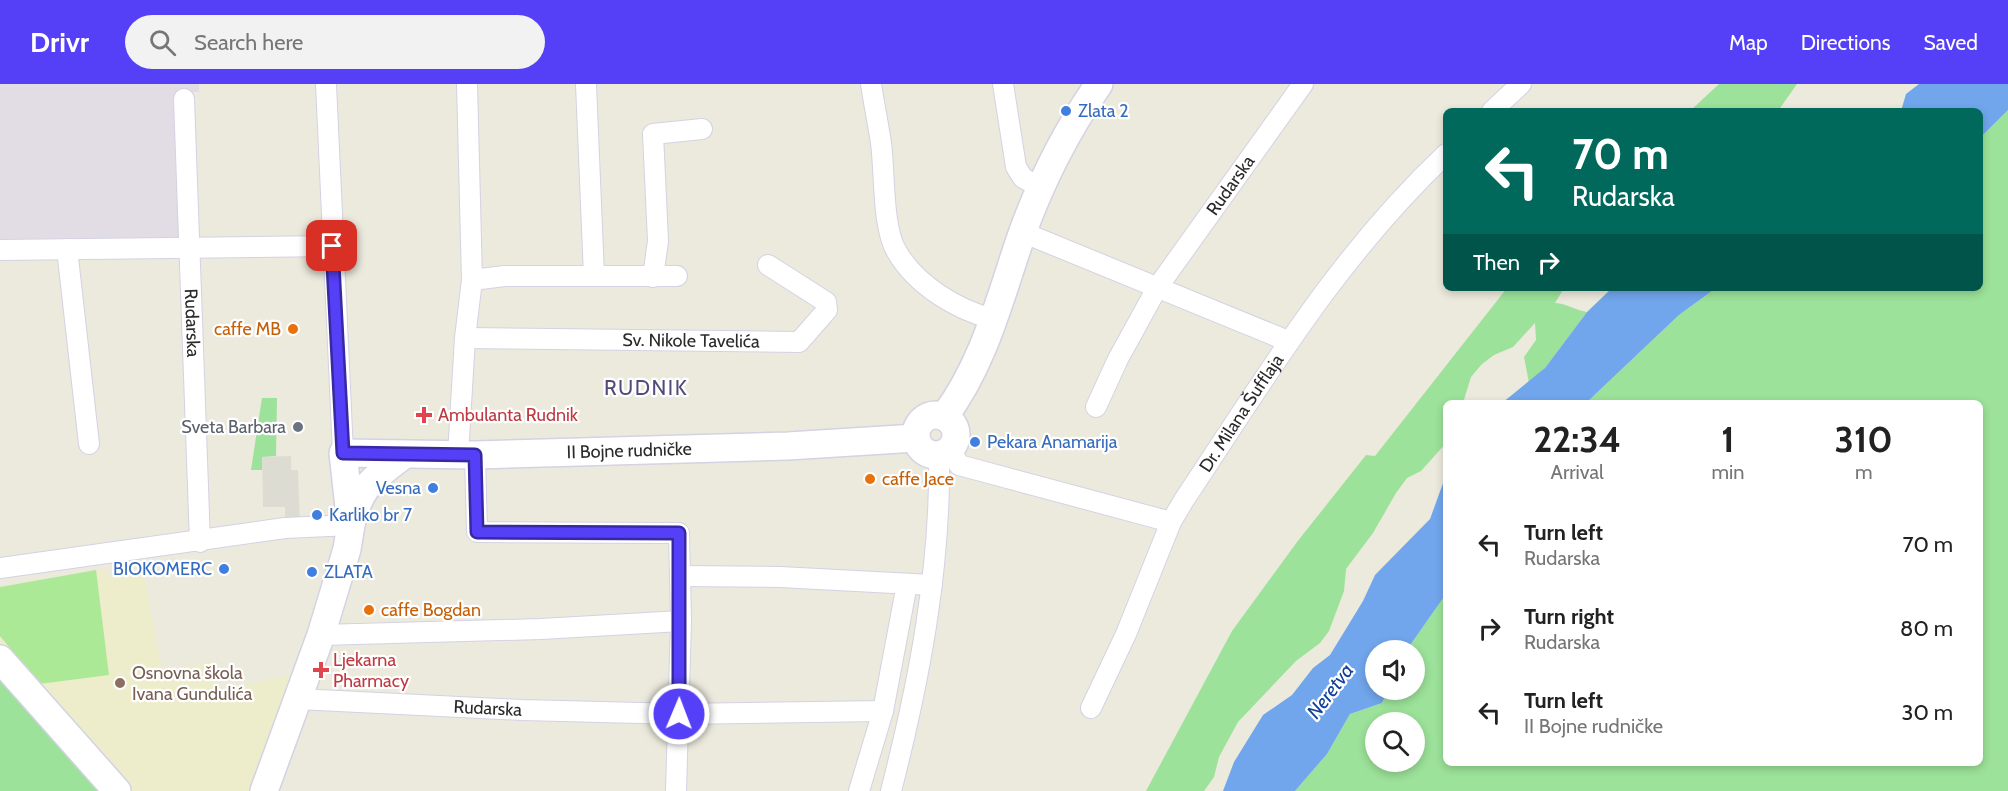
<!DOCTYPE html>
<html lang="en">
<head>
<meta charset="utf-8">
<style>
	body { margin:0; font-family:Cabin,sans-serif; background:#f2f2f2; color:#222; height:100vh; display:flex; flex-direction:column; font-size:22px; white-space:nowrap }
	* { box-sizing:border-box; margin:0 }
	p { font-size:20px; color:#767676 }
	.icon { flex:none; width:33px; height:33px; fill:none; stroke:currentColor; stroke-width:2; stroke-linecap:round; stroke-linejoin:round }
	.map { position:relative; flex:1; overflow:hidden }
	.side { position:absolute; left:1443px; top:316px; width:540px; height:366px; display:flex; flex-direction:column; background:#fff; border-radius:9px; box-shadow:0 3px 9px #0003 }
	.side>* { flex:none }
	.hud { position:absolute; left:1443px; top:24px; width:540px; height:183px; border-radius:9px; box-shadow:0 3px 9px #0003; background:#00695c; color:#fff; overflow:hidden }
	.fabs { position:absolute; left:1365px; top:556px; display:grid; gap:12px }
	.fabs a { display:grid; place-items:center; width:60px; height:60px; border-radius:50%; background:#fff; box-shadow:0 3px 9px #0003; font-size:30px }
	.pin { position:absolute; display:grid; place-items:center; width:51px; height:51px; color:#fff; margin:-26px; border-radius:12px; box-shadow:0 3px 9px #0006 }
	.me { position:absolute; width:66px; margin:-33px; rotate:1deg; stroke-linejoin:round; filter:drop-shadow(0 0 4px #0008) }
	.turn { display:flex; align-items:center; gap:21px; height:126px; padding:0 30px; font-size:27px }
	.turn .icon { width:78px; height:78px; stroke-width:2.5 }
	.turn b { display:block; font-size:42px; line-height:51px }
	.then { display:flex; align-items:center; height:57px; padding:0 30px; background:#0003; gap:12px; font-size:22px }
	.eta { display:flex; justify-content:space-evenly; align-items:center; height:102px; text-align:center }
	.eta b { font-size:36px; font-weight:800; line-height:42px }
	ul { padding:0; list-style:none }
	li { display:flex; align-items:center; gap:18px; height:84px; padding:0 30px }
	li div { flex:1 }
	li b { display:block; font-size:22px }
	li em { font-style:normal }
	header { display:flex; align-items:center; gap:36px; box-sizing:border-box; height:84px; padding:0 30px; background:#553ff7; color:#fff }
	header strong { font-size:28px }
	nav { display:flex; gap:33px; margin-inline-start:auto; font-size:21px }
	.search { width:420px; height:54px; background:#f2f2f2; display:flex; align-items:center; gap:15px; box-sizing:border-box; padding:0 21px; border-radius:33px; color:#767676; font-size:22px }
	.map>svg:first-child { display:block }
	.industrial { fill:#e2dde5 }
	.education { fill:#ededcc }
	.green { fill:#9ce29a; fill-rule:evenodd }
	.pitch { fill:#ace996 }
	.plaza { fill:#dcdcd3 }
	.water { fill:#71a6ec }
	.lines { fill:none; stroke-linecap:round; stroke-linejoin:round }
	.street-casing { stroke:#d4d2e3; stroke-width:22 }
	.secondary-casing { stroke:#d4d2e3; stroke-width:30 }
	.street { stroke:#fff; stroke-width:20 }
	.secondary { stroke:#fff; stroke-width:27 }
	.route-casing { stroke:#3729a1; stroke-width:15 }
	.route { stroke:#553ff7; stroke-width:10 }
	.shop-dot { fill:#3f7fe0; stroke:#fff; stroke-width:2 }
	.food-dot { fill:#e8710a; stroke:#fff; stroke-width:2 }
	.health-dot { fill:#e0444e; stroke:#fff; stroke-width:2 }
	.worship-dot { fill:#6b7280; stroke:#fff; stroke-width:2 }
	.education-dot { fill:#8d6e63; stroke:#fff; stroke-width:2 }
	.labels { text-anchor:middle; stroke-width:4.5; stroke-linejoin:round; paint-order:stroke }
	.shop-label { font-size:18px; fill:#366cbe; stroke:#fff; text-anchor:start }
	.street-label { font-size:18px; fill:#2a2a2a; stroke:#fff }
	.food-label { font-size:18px; fill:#c56008; stroke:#fff; text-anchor:start }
	.health-label { font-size:18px; fill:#be3a42; stroke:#fff; text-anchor:start }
	.worship-label { font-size:18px; fill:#5b616d; stroke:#fff; text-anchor:end }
	.education-label { font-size:18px; fill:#785e54; stroke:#fff; text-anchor:start }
	.water-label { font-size:20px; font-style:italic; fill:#104099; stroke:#fff }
	.quarter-label { font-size:21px; letter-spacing:1.5px; fill:#514b7a; stroke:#fff }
</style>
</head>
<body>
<header>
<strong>Drivr</strong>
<div class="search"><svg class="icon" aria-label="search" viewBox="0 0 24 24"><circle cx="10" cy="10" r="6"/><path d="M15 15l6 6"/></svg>Search here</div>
<nav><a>Map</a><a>Directions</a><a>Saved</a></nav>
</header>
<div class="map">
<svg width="2008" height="707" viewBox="0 0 2008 707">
	<rect width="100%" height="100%" fill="#eceadd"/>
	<!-- industrial -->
	<polygon class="industrial" points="0,0 199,0 199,8 177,8 184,164 0,166"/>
	<!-- education -->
	<polygon class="education" points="106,485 106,493 144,487 162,587 214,577 221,605 293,591 252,707 117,707 0,575 0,503"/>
	<!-- green -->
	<g class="green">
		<polygon points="1719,0 1797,0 1778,27 1690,27"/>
		<path d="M2008,26V707H1295L1327,670L1350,630L1382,619L1388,606H1414V567H1406L1446,510V680H1980V320L1586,319L1679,231L1716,204H1980V54ZM1376,639H1414V678H1376Z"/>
		<path d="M1507,204H1564L1555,219C1568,220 1575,226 1587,228L1545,284L1529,299L1524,273L1536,256L1535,239L1513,263L1494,271L1482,280L1471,293L1463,319L1446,320V359L1421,387L1407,394L1396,409L1373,449L1346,485L1344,507L1329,547L1320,559L1296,577L1238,638L1219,673L1214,693L1204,707H1146L1232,547L1297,458L1366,371L1375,372Z"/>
		<polygon points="262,314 277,314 276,372 262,373 262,386 251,386"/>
		<polygon points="0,575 116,707 0,707"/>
	</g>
	<!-- pitch -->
	<polygon class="pitch" points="96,486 109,591 39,600 0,552 0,503"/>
	<!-- plaza -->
	<polygon class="plaza" points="291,372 291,386 298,386 300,444 285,444 285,423 263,423 262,373"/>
	<!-- water -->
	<g class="water">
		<polygon points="1919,0 2008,0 2008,26 1980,54 1980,27 1901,27 1906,10"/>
		<polygon points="1612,204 1716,204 1679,231 1586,319 1502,319 1545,284 1587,228"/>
		<polygon points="1446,391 1446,510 1406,567 1376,567 1376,606 1388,606 1382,619 1350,630 1327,670 1295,707 1223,707 1234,678 1263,631 1292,611 1313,584 1330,571 1363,517 1375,491 1430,435"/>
	</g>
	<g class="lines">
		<defs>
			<g id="street">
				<polyline points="326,0 343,369"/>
				<polyline points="586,0 594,192"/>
				<path d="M871,0C874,20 878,39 881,59C885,88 882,144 897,168C916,201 957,226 993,235"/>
				<polyline points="1003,0 1016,83 1023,94 1040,103"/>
				<path id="s1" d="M184,15L200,458"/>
				<polyline points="1492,27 1521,0"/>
				<polyline points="1022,148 1288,257"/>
				<polyline points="67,165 89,360"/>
				<polyline points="0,166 332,162"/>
				<polyline points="653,193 658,157 653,50 702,45"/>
				<polyline points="472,196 505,192 677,192"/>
				<path id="s2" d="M465,254L799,258L827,226L826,218L768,181"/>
				<path id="s3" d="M1096,323L1118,275L1157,204L1303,0"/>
				<polyline points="950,365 959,381 1171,438"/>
				<polyline points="458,371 465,254 472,196 467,0"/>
				<polyline points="475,371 477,448 679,449 681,537 676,707"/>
				<polyline points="0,484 285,444 351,441"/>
				<polyline points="681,492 780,493 932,501"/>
				<polyline points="321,551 541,545 681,537"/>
				<path id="s4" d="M298,615L522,626L679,630L883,627"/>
				<path id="s5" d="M1091,624L1126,550L1171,438L1184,416C1266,293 1337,173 1446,70"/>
				<polyline points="859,707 883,627 907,500"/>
				<path d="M891,707C919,598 941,484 939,371"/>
			</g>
			<g id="secondary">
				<circle cx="936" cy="351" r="20"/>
				<path d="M944,333C985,278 1000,213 1022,150C1041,97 1067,46 1099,0"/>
				<path d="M352,437C360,402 376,392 404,371"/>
				<polyline points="0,575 117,707"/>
				<path id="s6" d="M264,707L321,551L347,465L351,441L343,369L475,371L788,362L916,354"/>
			</g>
		</defs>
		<!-- street casing -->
		<use href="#street" class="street-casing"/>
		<!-- secondary casing -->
		<use href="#secondary" class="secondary-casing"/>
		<!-- street -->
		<use href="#street" class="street"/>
		<!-- secondary -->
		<use href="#secondary" class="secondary"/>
	</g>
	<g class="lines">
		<defs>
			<polyline id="route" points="332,162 343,369 475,371 477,448 679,449 679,630"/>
		</defs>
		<!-- route casing -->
		<use href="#route" class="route-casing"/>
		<!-- route -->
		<use href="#route" class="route"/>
	</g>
	<!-- markers -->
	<g class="shop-dot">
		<circle cx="1066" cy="27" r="6"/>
		<circle cx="975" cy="358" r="6"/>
		<circle cx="433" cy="404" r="6"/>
		<circle cx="317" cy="431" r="6"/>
		<circle cx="224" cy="485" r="6"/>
		<circle cx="312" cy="488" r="6"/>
	</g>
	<g class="food-dot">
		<circle cx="293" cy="245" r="6"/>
		<circle cx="870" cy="395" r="6"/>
		<circle cx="369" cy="526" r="6"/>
	</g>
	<g class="health-dot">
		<path d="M421 322h6v6h6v6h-6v6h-6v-6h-6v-6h6z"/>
		<path d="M318 577h6v6h6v6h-6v6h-6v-6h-6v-6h6z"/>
	</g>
	<circle class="worship-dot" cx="298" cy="343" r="6"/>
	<circle class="education-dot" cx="120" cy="599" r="6"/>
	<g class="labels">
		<!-- shop labels -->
		<g class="shop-label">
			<text x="1078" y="33">Zlata 2</text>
			<text x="987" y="364">Pekara Anamarija</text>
			<text x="421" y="410" text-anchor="end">Vesna</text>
			<text x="329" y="437">Karliko br 7</text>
			<text x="212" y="491" text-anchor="end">BIOKOMERC</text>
			<text x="324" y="494">ZLATA</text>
		</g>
		<!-- street labels -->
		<g class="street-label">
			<text dy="6" stroke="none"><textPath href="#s3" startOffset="260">Rudarska</textPath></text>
			<text dy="6" stroke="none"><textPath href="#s1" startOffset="224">Rudarska</textPath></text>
			<text dy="6" stroke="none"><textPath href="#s2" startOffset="226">Sv. Nikole Tavelića</textPath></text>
			<text dy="6" stroke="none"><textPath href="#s5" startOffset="332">Dr. Milana Šufflaja</textPath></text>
			<text dy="6" stroke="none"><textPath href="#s6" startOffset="639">II Bojne rudničke</textPath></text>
			<text dy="6" stroke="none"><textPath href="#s4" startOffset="190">Rudarska</textPath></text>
		</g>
		<!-- food labels -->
		<g class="food-label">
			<text x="281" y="251" text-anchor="end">caffe MB</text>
			<text x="882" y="401">caffe Jace</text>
			<text x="381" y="532">caffe Bogdan</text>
		</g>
		<!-- health labels -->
		<g class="health-label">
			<text x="438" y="337">Ambulanta Rudnik</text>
			<text x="333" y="582">Ljekarna<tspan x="333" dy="21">Pharmacy</tspan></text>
		</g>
		<!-- worship labels -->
		<g class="worship-label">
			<text x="286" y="349">Sveta Barbara</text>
		</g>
		<!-- education labels -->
		<g class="education-label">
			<text x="132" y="595">Osnovna škola<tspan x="132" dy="21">Ivana Gundulića</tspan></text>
		</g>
		<!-- water labels -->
		<g class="water-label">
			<text transform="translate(1330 607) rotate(-53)" y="7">Neretva</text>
		</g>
		<!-- quarter labels -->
		<g class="quarter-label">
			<text x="646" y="311">RUDNIK</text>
		</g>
	</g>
</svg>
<div class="fabs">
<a><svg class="icon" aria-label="sound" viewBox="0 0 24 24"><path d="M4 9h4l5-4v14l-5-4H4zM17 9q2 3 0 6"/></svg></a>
<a><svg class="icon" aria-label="search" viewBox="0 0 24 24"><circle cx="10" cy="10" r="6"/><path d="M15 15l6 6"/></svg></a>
</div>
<div class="pin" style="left:332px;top:162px;background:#d93025"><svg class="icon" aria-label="arrive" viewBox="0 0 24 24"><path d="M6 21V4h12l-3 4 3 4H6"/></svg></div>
<svg class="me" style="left:679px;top:630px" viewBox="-20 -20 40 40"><circle r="17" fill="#553ff7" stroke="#fff" stroke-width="3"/><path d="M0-11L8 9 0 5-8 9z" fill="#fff"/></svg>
<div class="hud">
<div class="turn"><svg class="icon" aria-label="left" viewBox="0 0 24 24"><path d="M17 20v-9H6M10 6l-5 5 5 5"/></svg><div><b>70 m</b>Rudarska</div></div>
<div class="then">Then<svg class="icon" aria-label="right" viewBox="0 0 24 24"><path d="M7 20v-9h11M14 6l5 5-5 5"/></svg></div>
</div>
<section class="side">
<div class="eta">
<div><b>22:34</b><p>Arrival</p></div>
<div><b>1</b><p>min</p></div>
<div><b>310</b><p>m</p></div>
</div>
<ul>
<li><svg class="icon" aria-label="left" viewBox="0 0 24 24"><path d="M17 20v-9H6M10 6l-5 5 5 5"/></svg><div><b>Turn left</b><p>Rudarska</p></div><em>70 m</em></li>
<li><svg class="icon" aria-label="right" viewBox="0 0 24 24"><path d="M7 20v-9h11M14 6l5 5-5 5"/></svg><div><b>Turn right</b><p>Rudarska</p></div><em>80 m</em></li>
<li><svg class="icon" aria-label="left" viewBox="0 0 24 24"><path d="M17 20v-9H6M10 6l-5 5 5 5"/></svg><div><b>Turn left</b><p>II Bojne rudničke</p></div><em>30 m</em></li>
</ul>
</section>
</div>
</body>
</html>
